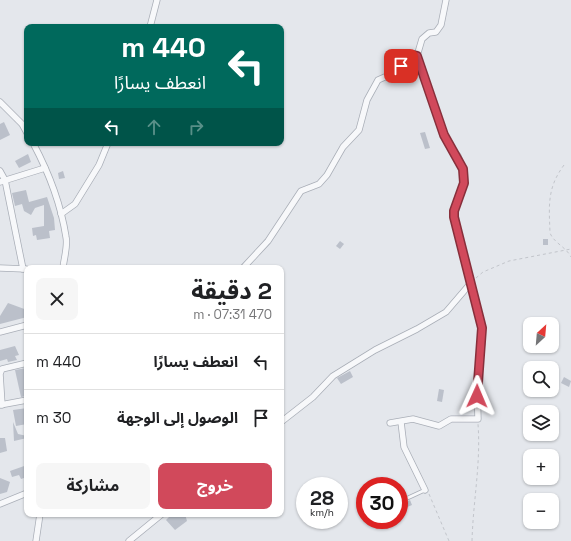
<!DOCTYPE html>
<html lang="ar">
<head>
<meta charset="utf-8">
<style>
	body { margin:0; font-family:"Space Grotesk","Noto Sans Arabic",sans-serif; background:#f6f6f6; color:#202124; direction:rtl; height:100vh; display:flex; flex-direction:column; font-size:15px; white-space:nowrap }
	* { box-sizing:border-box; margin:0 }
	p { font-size:13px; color:#757577 }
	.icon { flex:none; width:22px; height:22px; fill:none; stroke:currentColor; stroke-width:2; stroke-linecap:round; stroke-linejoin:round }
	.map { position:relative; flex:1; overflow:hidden; direction:ltr }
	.details { position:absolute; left:24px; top:265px; width:260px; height:252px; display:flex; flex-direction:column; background:#fff; border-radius:8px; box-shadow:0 1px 3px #0004; direction:rtl }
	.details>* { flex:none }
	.hud { position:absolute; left:24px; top:24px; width:260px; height:122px; border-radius:8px; box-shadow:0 1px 3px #0004; direction:rtl; background:#00695c; color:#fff; overflow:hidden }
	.needle { width:26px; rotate:26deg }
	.buttons { position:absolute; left:523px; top:317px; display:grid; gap:8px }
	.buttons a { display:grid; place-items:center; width:36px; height:36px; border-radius:8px; background:#fff; box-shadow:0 1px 3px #0004; font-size:20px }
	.speed { position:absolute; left:296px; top:477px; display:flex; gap:8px; font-size:20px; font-weight:700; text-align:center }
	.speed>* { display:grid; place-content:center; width:52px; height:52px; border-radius:50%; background:#fff; box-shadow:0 1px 3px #0004; line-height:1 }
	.speed small { font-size:10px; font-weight:400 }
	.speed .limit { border:6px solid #d22; background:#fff; color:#111 }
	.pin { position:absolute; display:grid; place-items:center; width:34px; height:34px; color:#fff; margin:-17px; border-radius:8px; box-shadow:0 2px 6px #0006 }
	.me { position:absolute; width:44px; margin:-22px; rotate:1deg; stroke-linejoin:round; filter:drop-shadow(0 0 3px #0008) }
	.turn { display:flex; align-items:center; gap:14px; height:84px; padding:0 12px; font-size:18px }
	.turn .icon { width:52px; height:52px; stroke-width:2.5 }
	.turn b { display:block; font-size:28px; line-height:34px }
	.lanes { display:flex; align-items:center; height:38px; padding:0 12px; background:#0003; justify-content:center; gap:20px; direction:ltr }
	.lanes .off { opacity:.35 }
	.round { display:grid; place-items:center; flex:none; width:42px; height:42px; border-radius:8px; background:#f6f6f6 }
	.headline { display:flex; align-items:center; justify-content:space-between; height:68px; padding:0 12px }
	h1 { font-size:24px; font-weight:700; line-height:30px }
	.action { display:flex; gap:8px; margin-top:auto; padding:8px 12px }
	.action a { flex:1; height:46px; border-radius:8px; background:#d1495b; color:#fff; font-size:16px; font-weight:700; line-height:46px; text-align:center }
	.action a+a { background:#f6f6f6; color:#202124 }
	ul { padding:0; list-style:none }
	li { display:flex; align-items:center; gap:12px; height:56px; padding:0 12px; border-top:1px solid #e0e0e0 }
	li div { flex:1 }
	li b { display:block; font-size:15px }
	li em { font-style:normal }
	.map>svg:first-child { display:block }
	.building { fill:#bbc0ca }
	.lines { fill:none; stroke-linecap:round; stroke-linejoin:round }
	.service-casing { stroke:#a9aeb7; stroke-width:4.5 }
	.minor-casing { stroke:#a9aeb7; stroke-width:7 }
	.path { stroke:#c2c5cb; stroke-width:1; stroke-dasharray:3 3; stroke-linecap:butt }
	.service { stroke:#f7f8fa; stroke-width:3 }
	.minor { stroke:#f7f8fa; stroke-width:5.5 }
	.route-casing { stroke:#882f3b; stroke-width:10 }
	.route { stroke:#d1495b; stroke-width:7 }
</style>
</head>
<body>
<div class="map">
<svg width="571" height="541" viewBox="0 0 571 541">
	<rect width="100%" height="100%" fill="#e4e7ec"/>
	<!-- building -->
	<g class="building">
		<polygon points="4,122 10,135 0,140 0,124"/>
		<polygon points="425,132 430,148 425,149 420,133"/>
		<polygon points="28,154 31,162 19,168 15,161"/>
		<polygon points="63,171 65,178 59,179 58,173"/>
		<polygon points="26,190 29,202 47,197 54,218 55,230 49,231 50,238 37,240 36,235 33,236 32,228 44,226 44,205 35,208 31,215 24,211 22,204 15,206 12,193"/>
		<rect x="543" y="239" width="5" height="6"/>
		<polygon points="340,241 344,244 340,249 336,246"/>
		<polygon points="8,303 27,310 27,317 0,324 0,316"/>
		<polygon points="15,346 19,355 15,356 17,360 8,362 7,359 0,361 0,350"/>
		<polygon points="26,368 27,396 21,397 15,370"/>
		<polygon points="350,371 353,377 341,384 337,378"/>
		<polygon points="564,377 571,381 569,387 561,383"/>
		<polygon points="439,389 444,390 442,402 437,401"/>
		<polygon points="27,408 27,424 16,426 13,410"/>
		<polygon points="13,422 18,434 27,436 27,438 14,441"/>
		<polygon points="0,438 5,438 7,451 0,453"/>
		<polygon points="27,465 27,477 21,479 19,475 12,477 10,471"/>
		<polygon points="0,478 10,482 7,492 0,494"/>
		<polygon points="410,500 412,505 405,508 403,504"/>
		<polygon points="172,514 185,514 187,521 175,530 166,520"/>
	</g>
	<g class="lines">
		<defs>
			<g id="service">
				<polyline points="399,502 425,490"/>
				<polyline points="363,509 365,509"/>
			</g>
			<g id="minor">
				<polyline points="150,27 157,0"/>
				<polyline points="417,56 422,39 429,33 436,32 441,25 446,0"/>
				<polyline points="0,102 22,124 27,133"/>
				<path d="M33,143C48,171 61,205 66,237C68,246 64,258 63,268"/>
				<polyline points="0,171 5,180 23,269"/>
				<polyline points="0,182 45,168"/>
				<polyline points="61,214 75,204 99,165 108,143"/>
				<polyline points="0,268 26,269"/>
				<polyline points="243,268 268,241 301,191 319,184 327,175 343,147 359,130 367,100 378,80 394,73 412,55 417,56 444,135 451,149 458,156 463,169 464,183 454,211 454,217 482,328 482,343 477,381 478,419 451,419 439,426 413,419 390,423"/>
				<polyline points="0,332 27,325"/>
				<polyline points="0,405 27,400"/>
				<polyline points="2,405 0,374 2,369 27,363"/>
				<polyline points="281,422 313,397 333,376 375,350 417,329 446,312 470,284"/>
				<polyline points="401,422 404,447 425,490"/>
				<polyline points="0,504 27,493"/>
				<polyline points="36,541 40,514"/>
				<polyline points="129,541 162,514"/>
			</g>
		</defs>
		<!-- service casing -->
		<use href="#service" class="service-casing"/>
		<!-- minor casing -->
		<use href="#minor" class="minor-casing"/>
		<!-- path -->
		<g class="path">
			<path d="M564,165C547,188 549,205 550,233C554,243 566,247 571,257"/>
			<polyline points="476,278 483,272 509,261 571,249"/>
			<polyline points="429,494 449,541"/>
			<path d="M472,541C473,502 481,463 478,424"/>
		</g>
		<!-- service -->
		<use href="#service" class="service"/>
		<!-- minor -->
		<use href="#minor" class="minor"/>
	</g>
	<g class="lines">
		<defs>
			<polyline id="route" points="401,66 412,55 417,56 444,135 463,169 464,183 454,211 454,217 482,328 477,396"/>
		</defs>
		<!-- route casing -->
		<use href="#route" class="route-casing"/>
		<!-- route -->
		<use href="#route" class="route"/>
	</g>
</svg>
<div class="buttons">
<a><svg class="needle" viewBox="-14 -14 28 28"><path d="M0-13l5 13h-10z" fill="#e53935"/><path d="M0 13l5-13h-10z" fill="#757577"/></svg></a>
<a><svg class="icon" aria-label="search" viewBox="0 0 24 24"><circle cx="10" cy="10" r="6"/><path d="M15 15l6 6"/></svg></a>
<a><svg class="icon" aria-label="layers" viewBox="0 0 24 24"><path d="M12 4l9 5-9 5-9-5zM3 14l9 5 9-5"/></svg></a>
<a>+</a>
<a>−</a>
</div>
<div class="speed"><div>28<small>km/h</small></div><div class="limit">30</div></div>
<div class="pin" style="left:401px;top:66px;background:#d93025"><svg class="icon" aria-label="arrive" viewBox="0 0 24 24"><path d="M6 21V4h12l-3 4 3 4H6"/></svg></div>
<svg class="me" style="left:477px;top:396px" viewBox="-20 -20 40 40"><path d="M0-17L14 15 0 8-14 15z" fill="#d1495b" stroke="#fff" stroke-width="4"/></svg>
<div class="hud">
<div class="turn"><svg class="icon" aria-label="left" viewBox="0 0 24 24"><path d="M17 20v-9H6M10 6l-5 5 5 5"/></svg><div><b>440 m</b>انعطف يسارًا</div></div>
<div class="lanes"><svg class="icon" aria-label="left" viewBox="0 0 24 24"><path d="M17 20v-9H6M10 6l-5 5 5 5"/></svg><svg class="icon off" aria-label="ahead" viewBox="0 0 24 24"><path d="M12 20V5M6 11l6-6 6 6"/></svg><svg class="icon off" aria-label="right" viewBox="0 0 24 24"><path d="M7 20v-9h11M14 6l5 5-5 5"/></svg></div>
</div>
<section class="details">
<div class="headline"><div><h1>2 دقيقة</h1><p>470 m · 07:31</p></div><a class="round"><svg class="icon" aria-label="close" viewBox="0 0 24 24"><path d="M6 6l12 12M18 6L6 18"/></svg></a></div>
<ul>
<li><svg class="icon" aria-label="left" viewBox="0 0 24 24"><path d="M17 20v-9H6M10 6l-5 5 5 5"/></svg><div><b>انعطف يسارًا</b></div><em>440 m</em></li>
<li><svg class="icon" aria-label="arrive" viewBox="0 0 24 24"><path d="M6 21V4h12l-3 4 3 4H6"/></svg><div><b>الوصول إلى الوجهة</b></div><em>30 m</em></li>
</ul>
<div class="action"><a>خروج</a><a>مشاركة</a></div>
</section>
</div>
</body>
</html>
